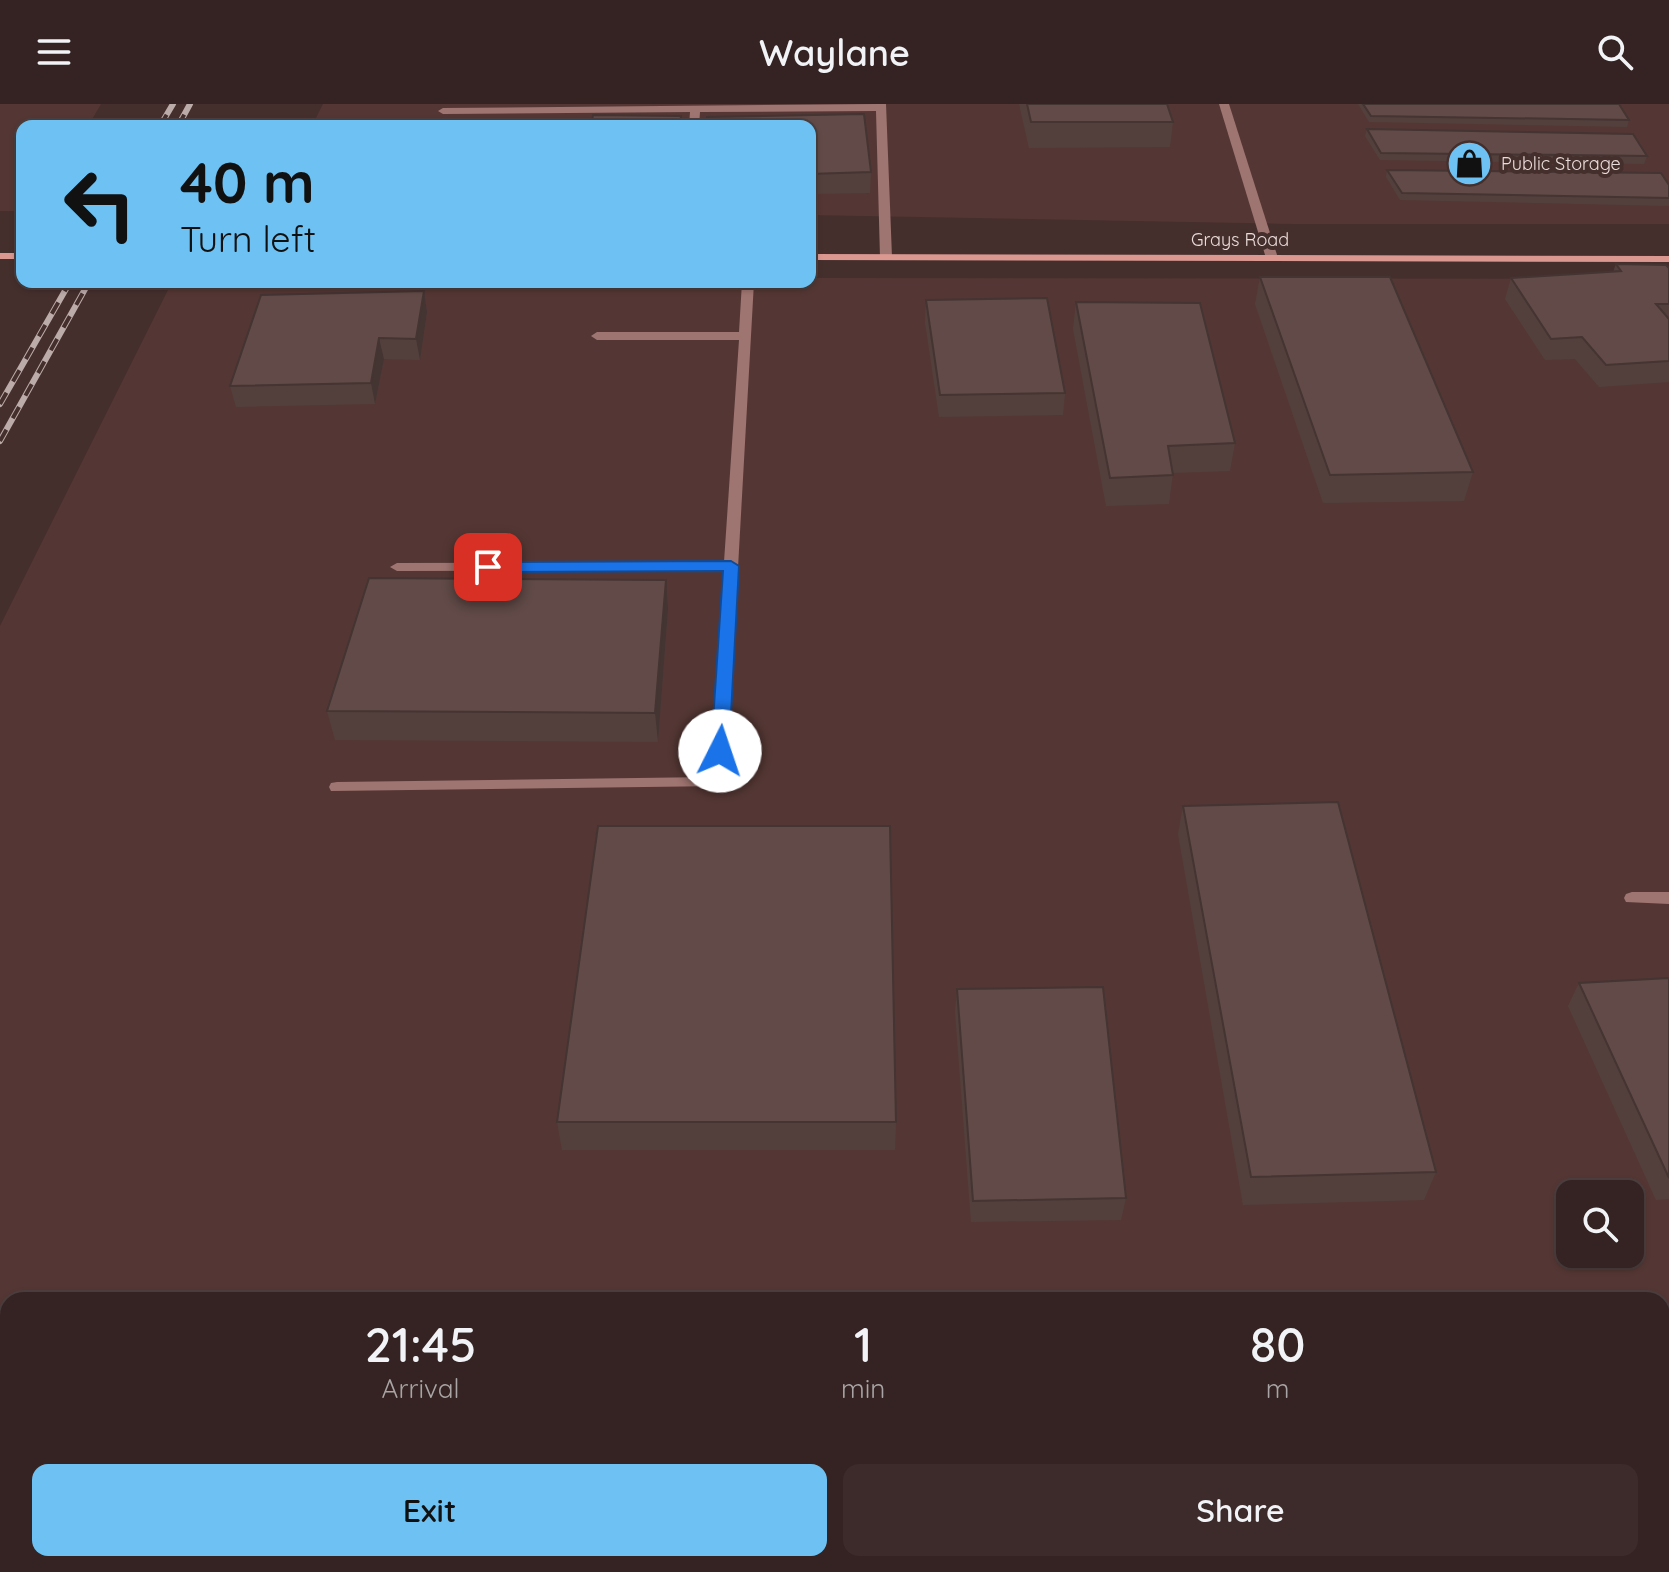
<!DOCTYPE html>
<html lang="en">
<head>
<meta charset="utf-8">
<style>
	body { margin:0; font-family:Quicksand,sans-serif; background:#3c2b2a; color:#f1f3f6; height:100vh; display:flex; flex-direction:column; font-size:30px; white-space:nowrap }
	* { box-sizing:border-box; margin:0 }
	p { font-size:26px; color:#a9a4a5 }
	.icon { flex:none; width:44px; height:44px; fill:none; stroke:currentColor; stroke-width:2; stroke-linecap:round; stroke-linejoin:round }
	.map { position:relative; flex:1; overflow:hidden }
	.sheet { position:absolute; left:0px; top:1188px; width:1670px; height:280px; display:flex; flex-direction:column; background:#342322; border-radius:24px 24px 0 0; box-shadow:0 2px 6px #0004,0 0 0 2px #4e4040 }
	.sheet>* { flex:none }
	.top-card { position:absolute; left:16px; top:16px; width:800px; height:168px; border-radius:16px; box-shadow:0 2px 6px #0004,0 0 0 2px #4e4040; background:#6dc2f3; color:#111; overflow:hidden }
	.buttons { position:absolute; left:1556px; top:1076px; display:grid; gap:16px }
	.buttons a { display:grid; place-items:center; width:88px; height:88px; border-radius:16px; background:#342322; box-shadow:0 2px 6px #0004,0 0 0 2px #4e4040; font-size:40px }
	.pin { position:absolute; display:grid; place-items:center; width:68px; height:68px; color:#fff; margin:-34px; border-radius:16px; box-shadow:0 4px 12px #0006 }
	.me { position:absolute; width:88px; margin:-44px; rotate:4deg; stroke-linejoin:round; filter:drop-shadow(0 0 6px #0008) }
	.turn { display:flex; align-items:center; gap:28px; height:168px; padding:0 32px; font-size:36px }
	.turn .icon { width:104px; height:104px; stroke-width:2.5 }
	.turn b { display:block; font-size:56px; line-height:68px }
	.eta { display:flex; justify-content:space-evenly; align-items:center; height:136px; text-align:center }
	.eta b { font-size:48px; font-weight:600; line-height:56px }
	.action { display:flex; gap:16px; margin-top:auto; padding:16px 32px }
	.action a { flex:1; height:92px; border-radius:16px; background:#6dc2f3; color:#111; font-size:32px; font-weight:600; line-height:92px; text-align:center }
	.action a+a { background:#3c2b2a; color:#f1f3f6 }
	header { display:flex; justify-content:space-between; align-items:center; height:104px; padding:0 32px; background:#342322; font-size:36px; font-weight:600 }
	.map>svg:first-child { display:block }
	.built { fill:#543734; fill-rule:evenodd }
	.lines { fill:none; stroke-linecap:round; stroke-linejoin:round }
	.lane { fill:#9f7571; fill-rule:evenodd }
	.street { fill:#9f7571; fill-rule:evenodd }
	.secondary { fill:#db9891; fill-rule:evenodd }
	.rail-casing { stroke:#bbaba9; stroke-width:6 }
	.rail { stroke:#452f2d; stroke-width:4; stroke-dasharray:13; stroke-linecap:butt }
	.wall { fill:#53403d }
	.shaded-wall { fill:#443432 }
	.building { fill:#614a47; stroke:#443432; stroke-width:2 }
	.route { fill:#1a73e8; stroke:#114b97; stroke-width:2 }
	.labels { text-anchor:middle; stroke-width:8; stroke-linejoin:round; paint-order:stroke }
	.far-poi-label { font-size:18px; fill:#eadcda; stroke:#452f2d; text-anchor:start }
	.far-street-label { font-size:18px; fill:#eadcda; stroke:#452f2d }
</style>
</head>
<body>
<header><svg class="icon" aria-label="menu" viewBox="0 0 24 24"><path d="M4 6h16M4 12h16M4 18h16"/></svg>Waylane<svg class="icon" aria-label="search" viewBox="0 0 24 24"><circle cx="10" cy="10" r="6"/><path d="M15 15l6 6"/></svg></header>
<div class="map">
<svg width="1669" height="1468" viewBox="0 0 1669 1468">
	<rect width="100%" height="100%" fill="#452f2d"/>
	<!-- built -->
	<g class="built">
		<polygon points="0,0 101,0 88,22 22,22 22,107 0,107"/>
		<polygon points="323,0 1669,0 1669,120 1294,120 810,111 810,22 312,22"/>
		<path d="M810,174L1669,175V1468H0V522L172,178H810ZM1570,1090H1630V1150H1570ZM8,1196H1662V1460H8Z"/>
	</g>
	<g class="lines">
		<!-- lane -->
		<g class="lane">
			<polygon points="876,0 886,0 892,153 886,156 880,153 876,7 700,8 699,22 689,22 690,8 443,10 438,7 443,4"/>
			<polygon points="742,178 754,178 726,678 723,682 331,687 329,683 331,679 337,678 711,673 724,466 397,467 390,463 397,459 724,458 739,236 597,236 591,232 597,228 739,228"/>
			<polygon points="1662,1450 1669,1450 1669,1468 1403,1468 1400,1461 1662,1460"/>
			<rect x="812" y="1460" width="22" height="8"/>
			<rect x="959" y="1460" width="22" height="8"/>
		</g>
		<!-- street -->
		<g class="street">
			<polygon points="1219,0 1229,0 1278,154 1276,156 1266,154"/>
			<polygon points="1632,788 1669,788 1669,800 1626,798 1624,794 1626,790"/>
			<rect x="1662" y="1248" width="7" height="18"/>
			<polygon points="399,1460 421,1460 420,1468 398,1468"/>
		</g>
		<!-- secondary -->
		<g class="secondary">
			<rect x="0" y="149" width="22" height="6"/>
			<polygon points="810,150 1669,152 1669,158 810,156"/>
		</g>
		<defs>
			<g id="rail">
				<polyline points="160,22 173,0"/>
				<polyline points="178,22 190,0"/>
				<polyline points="0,300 70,178"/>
				<polyline points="0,337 89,178"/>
			</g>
		</defs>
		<!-- rail casing -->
		<use href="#rail" class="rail-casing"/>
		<!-- rail -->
		<use href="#rail" class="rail"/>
	</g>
	<!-- wall -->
	<g class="wall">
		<polygon points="1019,0 1167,0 1173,18 1170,43 1029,44"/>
		<polygon points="1358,0 1619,0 1629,16 1627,23 1369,18"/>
		<polygon points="810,22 871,68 870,89 810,90"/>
		<polygon points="1367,25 1647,52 1644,60 1380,56 1365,32"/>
		<polygon points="1387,66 1669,81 1669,102 1400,96 1386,73"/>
		<polygon points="1616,160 1669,164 1669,278 1599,283 1575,255 1545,256 1505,195 1511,174 1613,168"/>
		<polygon points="1260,173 1473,368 1464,397 1323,399 1255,200"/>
		<polygon points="424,187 427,208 420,256 384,255 375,300 236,303 230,282"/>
		<polygon points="926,196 1065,289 1063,311 939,313 925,218"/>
		<polygon points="1076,198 1235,339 1230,367 1173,369 1169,400 1106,402 1073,225"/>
		<polygon points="668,505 658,638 335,636 327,607"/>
		<polygon points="1183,702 1436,1068 1424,1096 1243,1101 1178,730"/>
		<polygon points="1669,874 1669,1095 1656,1096 1568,902 1579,879"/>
		<polygon points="957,885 1126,1094 1121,1116 971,1118 955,908"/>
		<polygon points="557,1018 896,1018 895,1046 562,1046"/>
		<polygon points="1006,1460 1254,1460 1256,1468 1006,1468"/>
	</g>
	<!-- shaded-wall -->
	<g class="shaded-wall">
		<polygon points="424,187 427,208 420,256 416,235"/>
		<polygon points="379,234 384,255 375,300 371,279"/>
		<polygon points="666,476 668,505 658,638 655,609"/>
		<polygon points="8,1277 8,1334 0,1356 0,1298"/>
	</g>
	<!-- building -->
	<g class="building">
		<polygon points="1027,0 1167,0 1173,18 1031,18"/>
		<polygon points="1363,0 1619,0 1629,16 1371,12"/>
		<polygon points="864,10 871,68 810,70 810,22 706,22 707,13"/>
		<polygon points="593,11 681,12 680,22 591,22"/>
		<polygon points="562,16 561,22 401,22 403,17"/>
		<polygon points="1367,25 1633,30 1647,52 1381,49"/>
		<polygon points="1387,66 1661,69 1669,81 1669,94 1402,89"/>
		<polygon points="1616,160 1666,161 1669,164 1669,200 1656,200 1669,215 1669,257 1606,261 1582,233 1551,235 1511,174 1621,167"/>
		<polygon points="1260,173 1390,173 1473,368 1330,371"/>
		<polygon points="424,187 416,235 379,234 371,279 230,282 261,191"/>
		<polygon points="1047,194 1065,289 940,291 926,196"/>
		<polygon points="1076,198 1200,199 1235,339 1168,342 1173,371 1110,374"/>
		<polygon points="369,474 666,476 655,609 327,607"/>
		<polygon points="1338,698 1436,1068 1251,1073 1183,702"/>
		<polygon points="598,722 890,722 896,1018 557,1018"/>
		<polygon points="1669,874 1669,1074 1579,879"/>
		<polygon points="1103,883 1126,1094 973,1097 957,885"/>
		<polygon points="0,1219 8,1219 8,1277 0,1298"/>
		<polygon points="597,1460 783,1460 783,1468 596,1468"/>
		<polygon points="1011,1460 1254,1460 1256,1468 1012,1468"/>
	</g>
	<!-- route -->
	<polygon class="route" points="731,457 739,462 729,647 720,653 711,647 723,467 488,468 481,463 488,458"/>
	<!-- icons -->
	<defs>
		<symbol id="shop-disc" viewBox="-11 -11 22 22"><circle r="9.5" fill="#6dc2f3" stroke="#452f2d"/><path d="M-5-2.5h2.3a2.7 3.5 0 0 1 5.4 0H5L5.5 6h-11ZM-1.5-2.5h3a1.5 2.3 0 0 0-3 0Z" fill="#111"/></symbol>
	</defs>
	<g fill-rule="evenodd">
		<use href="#shop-disc" x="1444" y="34" width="51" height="51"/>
	</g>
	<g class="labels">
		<!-- far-poi labels -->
		<g class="far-poi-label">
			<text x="1501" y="66">Public Storage</text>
		</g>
		<!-- far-street labels -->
		<g class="far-street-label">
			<text x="1240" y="142">Grays Road</text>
		</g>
	</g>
</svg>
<div class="buttons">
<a><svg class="icon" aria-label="search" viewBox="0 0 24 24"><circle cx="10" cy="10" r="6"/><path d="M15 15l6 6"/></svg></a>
</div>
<div class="pin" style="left:488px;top:463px;background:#d93025"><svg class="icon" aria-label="arrive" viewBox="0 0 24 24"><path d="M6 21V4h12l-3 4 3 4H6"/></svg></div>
<svg class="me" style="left:720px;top:647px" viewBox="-20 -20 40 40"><circle r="19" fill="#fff"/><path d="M0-13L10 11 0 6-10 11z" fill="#1a73e8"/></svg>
<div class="top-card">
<div class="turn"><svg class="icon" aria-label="left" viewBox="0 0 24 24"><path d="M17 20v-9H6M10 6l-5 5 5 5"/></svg><div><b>40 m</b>Turn left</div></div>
</div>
<section class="sheet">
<div class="eta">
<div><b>21:45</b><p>Arrival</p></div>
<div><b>1</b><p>min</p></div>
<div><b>80</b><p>m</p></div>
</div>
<div class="action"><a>Exit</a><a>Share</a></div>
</section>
</div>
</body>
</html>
